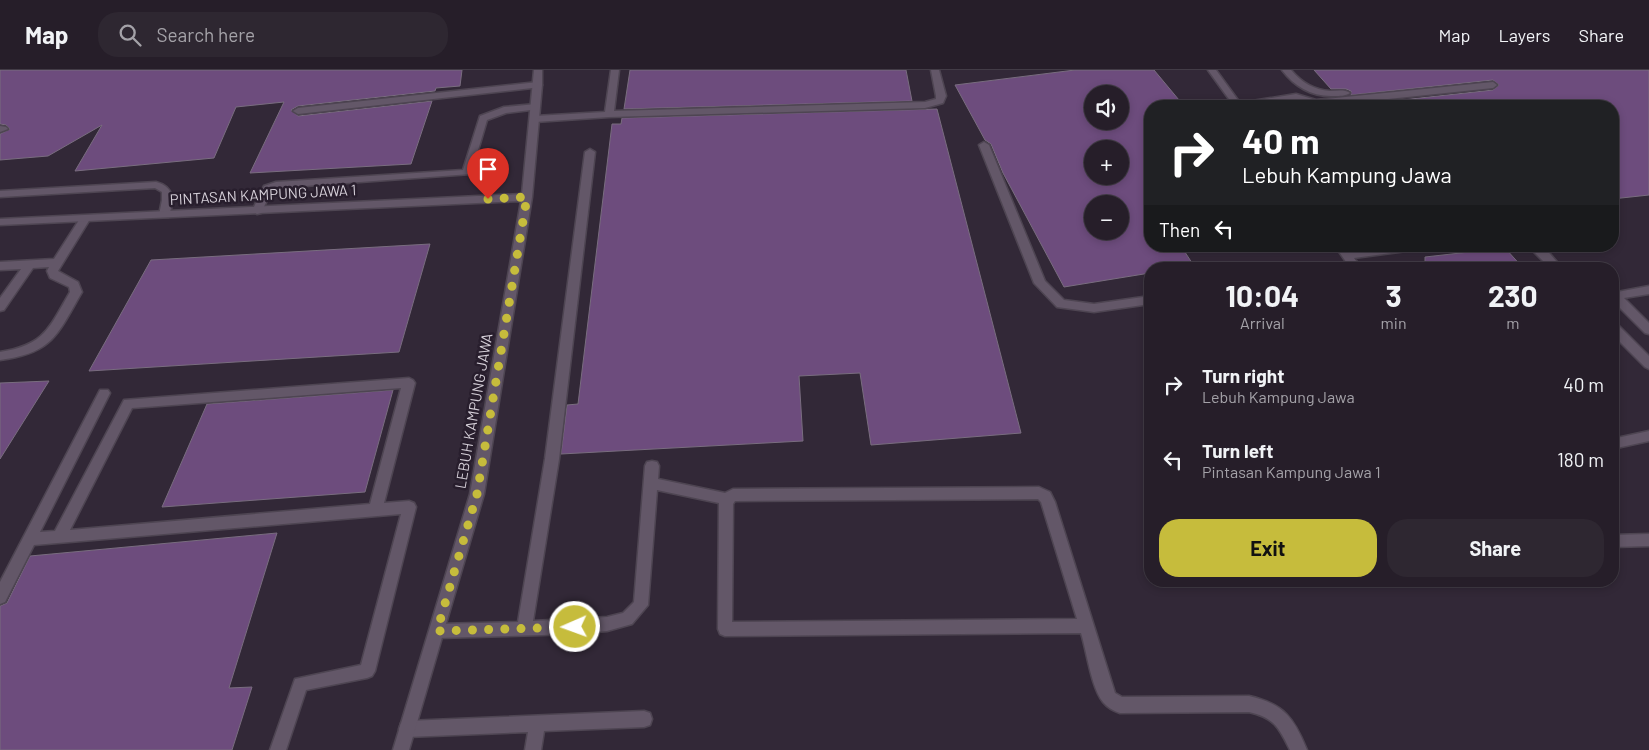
<!DOCTYPE html>
<html lang="en">
<head>
<meta charset="utf-8">
<style>
	body { margin:0; font-family:Barlow,sans-serif; background:#2e2731; color:#f1f3f6; height:100vh; display:flex; flex-direction:column; font-size:19px; white-space:nowrap }
	* { box-sizing:border-box; margin:0 }
	p { font-size:16px; color:#a4a2a8 }
	.icon { flex:none; width:28px; height:28px; fill:none; stroke:currentColor; stroke-width:2; stroke-linecap:round; stroke-linejoin:round }
	.map { position:relative; flex:1; overflow:hidden }
	.side { position:absolute; left:1144px; top:192px; width:475px; height:325px; display:flex; flex-direction:column; background:#261e29; border-radius:20px; box-shadow:0 2px 8px #0003,0 0 0 1px #423c46 }
	.side>* { flex:none }
	.guide { position:absolute; left:1144px; top:30px; width:475px; height:152px; border-radius:20px; box-shadow:0 2px 8px #0003,0 0 0 1px #423c46; background:#202124; color:#fff; overflow:hidden }
	.tools { position:absolute; left:1084px; top:15px; display:grid; gap:10px }
	.tools a { display:grid; place-items:center; width:45px; height:45px; border-radius:50%; background:#261e29; box-shadow:0 2px 8px #0003,0 0 0 1px #423c46; font-size:25px }
	.pin { position:absolute; display:grid; place-items:center; width:42px; height:42px; color:#fff; margin:-51px -21px; border-radius:50% 50% 50% 0; rotate:-45deg; box-shadow:0 0 5px #0007 }
	.pin .icon { rotate:45deg }
	.me { position:absolute; width:55px; margin:-28px; rotate:268deg; stroke-linejoin:round; filter:drop-shadow(0 0 4px #0008) }
	.turn { display:flex; align-items:center; gap:18px; height:105px; padding:0 15px; font-size:22px }
	.turn .icon { width:65px; height:65px; stroke-width:2.5 }
	.turn b { display:block; font-size:35px; line-height:42px }
	.then { display:flex; align-items:center; height:48px; padding:0 15px; background:#0003; gap:10px; font-size:19px }
	.eta { display:flex; justify-content:space-evenly; align-items:center; height:85px; text-align:center }
	.eta b { font-size:30px; font-weight:700; line-height:35px }
	.primary-button { display:flex; gap:10px; margin-top:auto; padding:10px 15px }
	.primary-button a { flex:1; height:58px; border-radius:20px; background:#c6bc3c; color:#111; font-size:20px; font-weight:700; line-height:58px; text-align:center }
	.primary-button a+a { background:#2e2731; color:#f1f3f6 }
	ul { padding:0; list-style:none }
	li { display:flex; align-items:center; gap:15px; height:75px; padding:0 15px }
	li div { flex:1 }
	li b { display:block; font-size:19px }
	li em { font-style:normal }
	header { display:flex; align-items:center; gap:30px; box-sizing:border-box; height:70px; padding:0 25px; background:#261e29; border-bottom:1px solid #423c46 }
	header strong { font-size:24px }
	nav { display:flex; gap:28px; margin-inline-start:auto; font-size:18px }
	.search { width:350px; height:45px; background:#2e2731; display:flex; align-items:center; gap:12px; box-sizing:border-box; padding:0 18px; border-radius:20px; color:#a4a2a8; font-size:19px }
	.map>svg:first-child { display:block }
	.building { fill:#6d4c7d; stroke:#796d7f; fill-rule:evenodd }
	.lines { fill:none; stroke-linecap:round; stroke-linejoin:round }
	.service-casing { stroke:#4e4552; stroke-width:3 }
	.minor-casing { stroke:#4e4552; stroke-width:3 }
	.service { fill:#635768; fill-rule:evenodd }
	.minor { fill:#635768; fill-rule:evenodd }
	.route { stroke:#c6bc3c; stroke-width:9; stroke-dasharray:0 16.2 }
	.labels { text-anchor:middle; stroke-width:5; stroke-linejoin:round; paint-order:stroke }
	.street-label { font-size:15px; fill:#d5cfd8; stroke:#281e2d }
</style>
</head>
<body>
<header>
<strong>Map</strong>
<div class="search"><svg class="icon" aria-label="search" viewBox="0 0 24 24"><circle cx="10" cy="10" r="6"/><path d="M15 15l6 6"/></svg>Search here</div>
<nav><a>Map</a><a>Layers</a><a>Share</a></nav>
</header>
<div class="map">
<svg width="1649" height="680" viewBox="0 0 1649 680">
	<rect width="100%" height="100%" fill="#322837"/>
	<!-- building -->
	<g class="building">
		<polygon points="0,0 462,0 460,16 436,18 435,21 298,36 291,40 298,46 432,31 411,94 250,103 284,32 236,37 214,88 75,101 102,55 48,86 0,90 0,64 10,59 6,55 0,54"/>
		<polygon points="630,0 906,0 912,31 624,39"/>
		<path d="M1075,0H1154L1184,36H1150V176H1181L1194,196L1175,199H1150V203L1064,217L1003,103L991,74L985,70L955,15ZM1092,24H1120V51H1092ZM1092,79H1120V106H1092ZM1092,134H1120V161H1092Z"/>
		<polygon points="1314,0 1649,0 1649,125 1612,129 1612,36 1347,36 1493,20 1499,15 1493,10 1351,25 1351,21 1346,19 1331,19"/>
		<polygon points="937,39 1021,363 871,375 860,303 799,306 803,371 561,384 567,335 578,334 612,54 621,54 622,48"/>
		<polygon points="430,174 399,282 89,301 151,190"/>
		<polygon points="1505,178 1524,199 1425,199 1425,187"/>
		<polygon points="49,311 0,389 0,313"/>
		<polygon points="393,320 365,422 162,437 207,334"/>
		<polygon points="277,463 229,618 252,617 232,680 0,680 0,536 7,533 30,486"/>
	</g>
	<g class="lines">
		<defs>
			<g id="service">
				<polygon points="611,0 619,0 614,41 925,32 936,29 936,26 931,0 939,0 946,26 943,33 925,38 609,47 535,52 530,49 535,46 605,42"/>
				<polygon points="1208,0 1216,0 1240,33 1296,24 1316,30 1493,12 1497,15 1493,18 1331,35 1316,36 1296,30 1255,36 1234,36"/>
				<path d="M1282,0H1291C1301,12 1314,20 1330,21C1337,21 1344,19 1350,23C1345,26 1340,26 1334,26C1312,27 1295,17 1282,0Z"/>
				<polygon points="538,12 542,15 541,17 298,44 293,41 298,38"/>
				<polygon points="536,34 539,35 539,39 506,43 487,50 471,104 277,118 272,120 261,143 257,144 252,141 264,116 276,112 463,100 480,46 504,37"/>
				<polygon points="0,56 6,57 8,59 0,62"/>
				<polygon points="984,72 989,75 1045,211 1064,230 1094,234 1150,226 1150,234 1094,242 1057,237 1034,213 979,75"/>
				<path d="M590,79L595,82L559,389L533,551L607,547L623,543L634,532L645,396L647,392L652,391L657,392L659,396L658,409L725,423L733,419L1039,417L1050,422L1055,432L1115,623L1122,627L1249,626C1284,634 1294,648 1307,680H1290C1279,658 1275,648 1249,642L1120,643C1114,641 1107,637 1103,632C1091,617 1087,582 1081,563L725,566L720,564L718,559L719,433L657,420L648,535L632,554L607,561L575,564L437,568L432,566L430,561L432,556L437,554L518,552L545,389L585,82ZM1038,429L1041,432L1077,549L732,552L733,434L735,431Z"/>
				<path d="M156,112C175,117 175,132 168,147H160L159,145L162,130V122L155,118L0,127V121Z"/>
				<path d="M85,146L90,149L58,201L78,212L82,222C57,265 53,283 0,290V282C45,275 49,258 70,222L69,217L50,208L47,201L49,197L33,198L4,240L0,241V228L21,199L0,200V192L54,189L81,147Z"/>
				<polygon points="1335,176 1346,176 1349,181 1385,176 1419,176 1414,180 1354,188 1362,199 1351,199"/>
				<polygon points="1528,176 1544,177 1563,199 1551,199"/>
				<polygon points="1649,216 1649,224 1624,228 1649,253 1649,264 1645,263 1612,230 1612,223"/>
				<polygon points="1612,252 1616,253 1649,286 1649,299 1645,297 1612,264"/>
				<path d="M409,308L413,310L415,313L384,433L409,431L414,433L416,437L375,601L372,606L367,608L306,620L286,680H270L295,609L361,595L401,444L34,475L5,532L0,534V512L100,320H108L110,323L40,462L55,461L124,330ZM401,318L370,434L70,460L132,338Z"/>
				<polygon points="1649,361 1649,371 1612,379 1612,369"/>
				<polygon points="1649,464 1649,476 1612,477 1612,465"/>
				<polygon points="644,641 650,643 652,649 650,655 644,657 544,661 541,680 525,680 528,662 407,667 401,665 399,659 401,653 407,651"/>
			</g>
			<polygon id="minor" points="534,0 542,0 542,15 532,127 484,424 409,680 393,680 470,424 521,131 0,155 0,149 522,124"/>
		</defs>
		<!-- service casing -->
		<use href="#service" class="service-casing"/>
		<!-- minor casing -->
		<use href="#minor" class="minor-casing"/>
		<!-- service -->
		<use href="#service" class="service"/>
		<!-- minor -->
		<use href="#minor" class="minor"/>
	</g>
	<g class="lines">
		<!-- route -->
		<polyline class="route" points="488,129 527,127 477,424 437,561 575,557"/>
	</g>
	<g class="labels">
		<!-- street labels -->
		<g class="street-label">
			<text transform="translate(263 125) rotate(-3)" y="5">PINTASAN KAMPUNG JAWA 1</text>
			<text transform="translate(474 341) rotate(-80)" y="5">LEBUH KAMPUNG JAWA</text>
		</g>
	</g>
</svg>
<div class="tools">
<a><svg class="icon" aria-label="sound" viewBox="0 0 24 24"><path d="M4 9h4l5-4v14l-5-4H4zM17 9q2 3 0 6"/></svg></a>
<a>+</a>
<a>−</a>
</div>
<div class="pin" style="left:488px;top:129px;background:#d93025"><svg class="icon" aria-label="arrive" viewBox="0 0 24 24"><path d="M6 21V4h12l-3 4 3 4H6"/></svg></div>
<svg class="me" style="left:575px;top:557px" viewBox="-20 -20 40 40"><circle r="17" fill="#c6bc3c" stroke="#fff" stroke-width="3"/><path d="M0-11L8 9 0 5-8 9z" fill="#fff"/></svg>
<div class="guide">
<div class="turn"><svg class="icon" aria-label="right" viewBox="0 0 24 24"><path d="M7 20v-9h11M14 6l5 5-5 5"/></svg><div><b>40 m</b>Lebuh Kampung Jawa</div></div>
<div class="then">Then<svg class="icon" aria-label="left" viewBox="0 0 24 24"><path d="M17 20v-9H6M10 6l-5 5 5 5"/></svg></div>
</div>
<section class="side">
<div class="eta">
<div><b>10:04</b><p>Arrival</p></div>
<div><b>3</b><p>min</p></div>
<div><b>230</b><p>m</p></div>
</div>
<ul>
<li><svg class="icon" aria-label="right" viewBox="0 0 24 24"><path d="M7 20v-9h11M14 6l5 5-5 5"/></svg><div><b>Turn right</b><p>Lebuh Kampung Jawa</p></div><em>40 m</em></li>
<li><svg class="icon" aria-label="left" viewBox="0 0 24 24"><path d="M17 20v-9H6M10 6l-5 5 5 5"/></svg><div><b>Turn left</b><p>Pintasan Kampung Jawa 1</p></div><em>180 m</em></li>
</ul>
<div class="primary-button"><a>Exit</a><a>Share</a></div>
</section>
</div>
</body>
</html>
